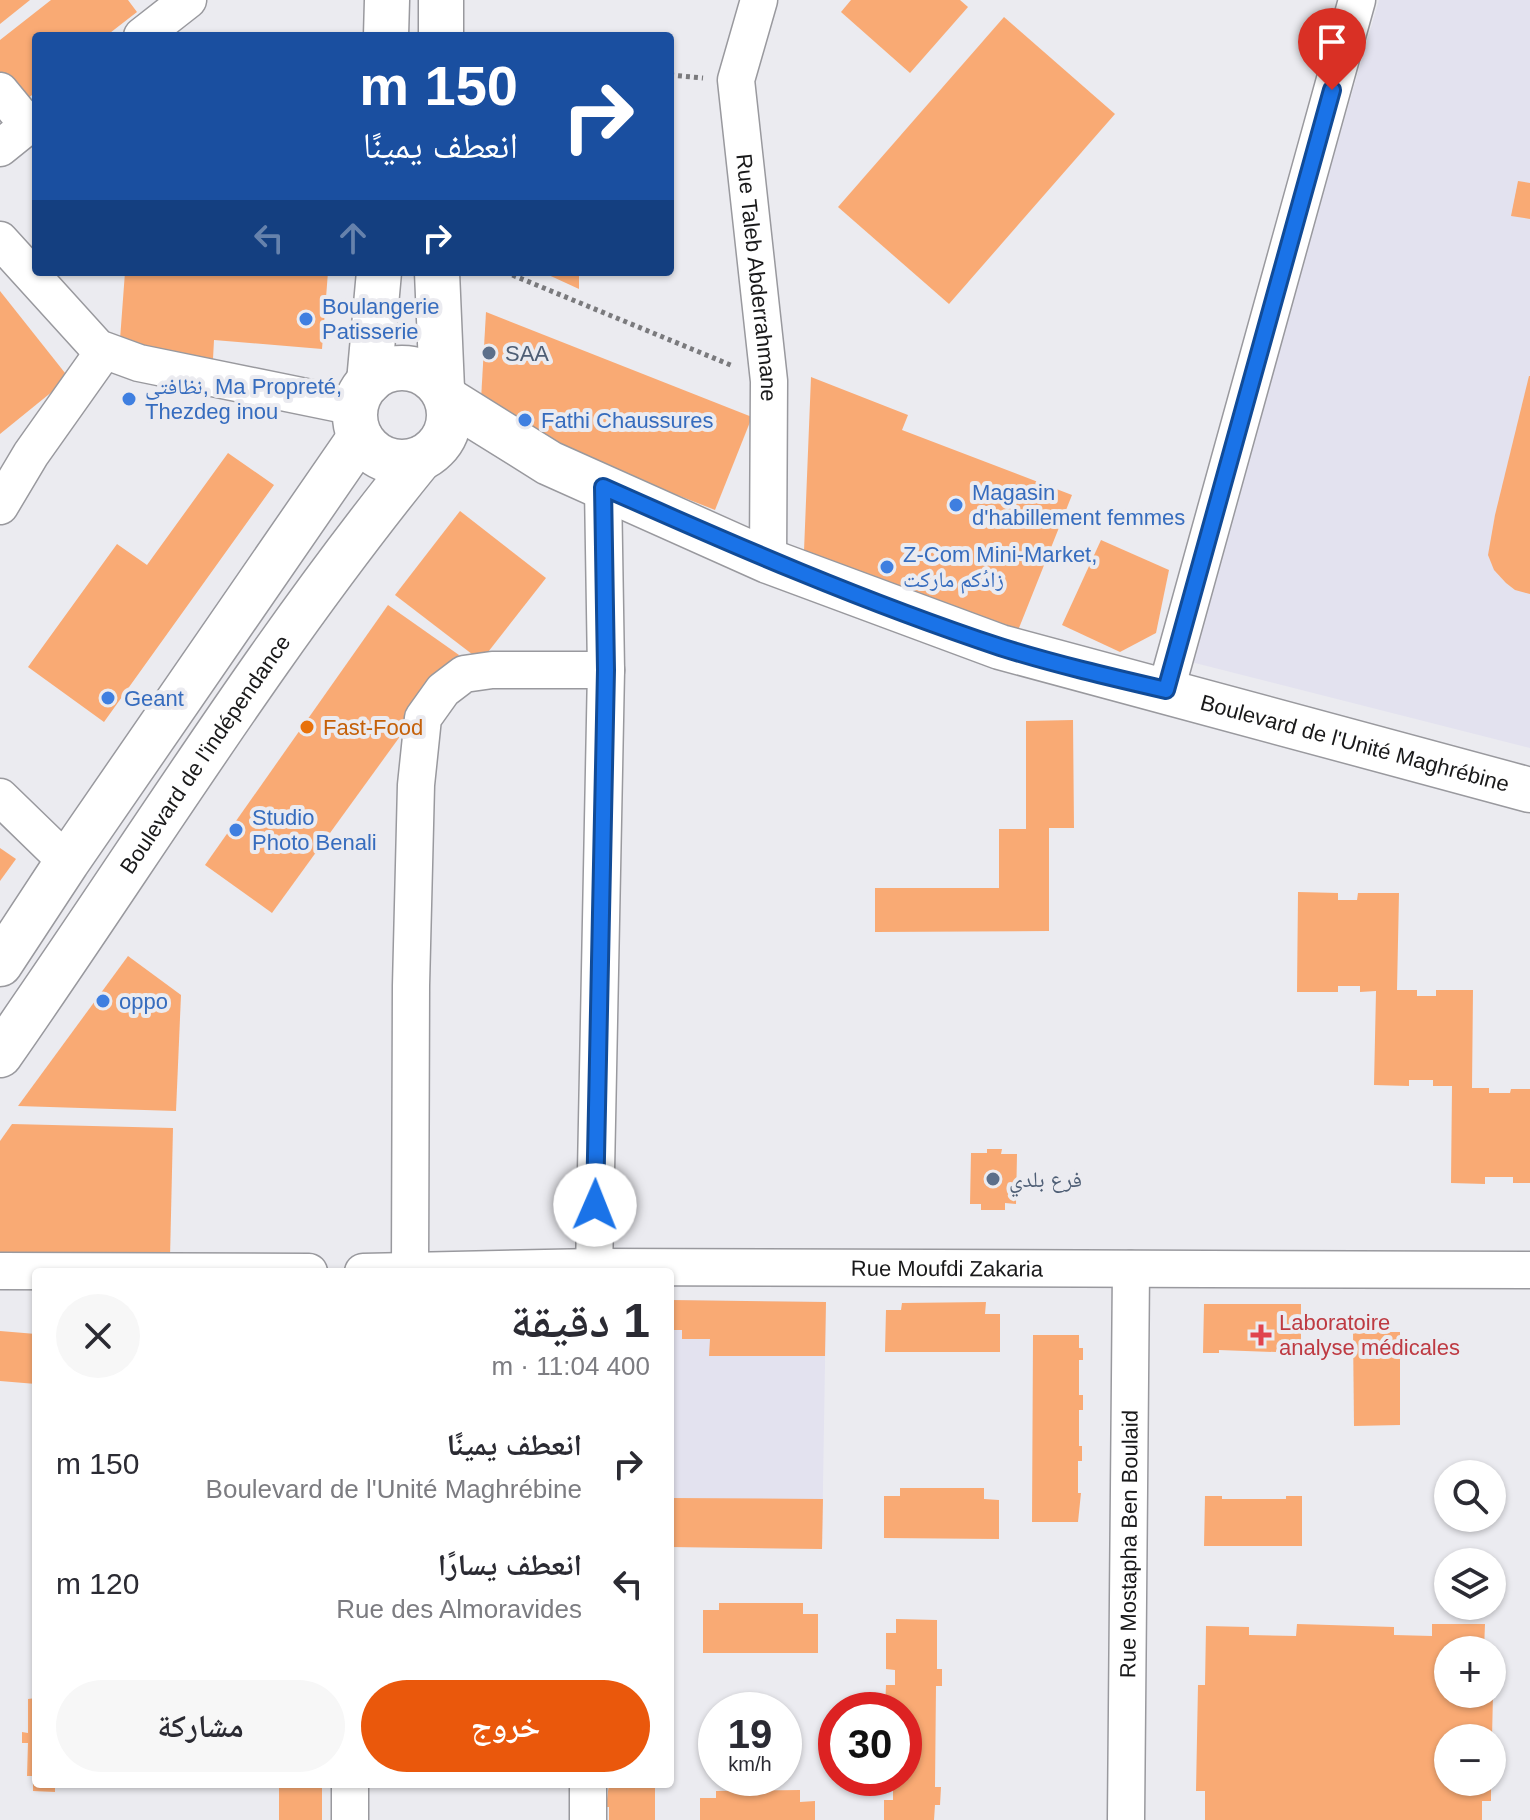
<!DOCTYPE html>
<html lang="ar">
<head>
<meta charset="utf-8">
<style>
	body { margin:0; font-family:Helvetica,"Noto Naskh Arabic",sans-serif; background:#f7f7f7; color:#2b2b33; direction:rtl; height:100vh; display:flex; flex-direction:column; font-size:30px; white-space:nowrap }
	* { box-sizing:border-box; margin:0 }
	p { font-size:26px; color:#7c7c81 }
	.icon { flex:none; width:44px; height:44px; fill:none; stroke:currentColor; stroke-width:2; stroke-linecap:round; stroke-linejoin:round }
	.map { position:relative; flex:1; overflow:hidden; direction:ltr }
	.panel { position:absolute; left:32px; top:1268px; width:642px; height:520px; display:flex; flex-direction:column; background:#fff; border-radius:8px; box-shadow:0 2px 6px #0004; direction:rtl }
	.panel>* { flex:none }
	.banner { position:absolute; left:32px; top:32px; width:642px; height:244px; border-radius:8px; box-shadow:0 2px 6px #0004; direction:rtl; background:#1a4fa0; color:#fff; overflow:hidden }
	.controls { position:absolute; left:1434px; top:1460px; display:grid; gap:16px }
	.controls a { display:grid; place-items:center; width:72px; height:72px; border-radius:50%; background:#fff; box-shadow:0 2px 6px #0004; font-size:40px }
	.speed { position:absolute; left:698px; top:1692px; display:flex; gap:16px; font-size:40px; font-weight:700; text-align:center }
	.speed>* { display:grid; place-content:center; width:104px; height:104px; border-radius:50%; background:#fff; box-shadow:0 2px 6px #0004; line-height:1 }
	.speed small { font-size:20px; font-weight:400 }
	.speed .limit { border:12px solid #d22; background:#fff; color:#111 }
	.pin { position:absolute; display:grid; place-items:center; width:68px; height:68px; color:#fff; margin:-82px -34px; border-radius:50% 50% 50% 0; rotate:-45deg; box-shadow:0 0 8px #0007 }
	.pin .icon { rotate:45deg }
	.me { position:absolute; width:88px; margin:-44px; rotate:1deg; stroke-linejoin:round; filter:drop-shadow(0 0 6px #0008) }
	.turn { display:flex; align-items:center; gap:28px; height:168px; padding:0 24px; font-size:36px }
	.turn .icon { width:104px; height:104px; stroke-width:2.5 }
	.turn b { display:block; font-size:56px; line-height:68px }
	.lanes { display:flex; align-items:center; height:76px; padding:0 24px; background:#0003; justify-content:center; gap:40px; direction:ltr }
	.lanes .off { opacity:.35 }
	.round { display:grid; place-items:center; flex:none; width:84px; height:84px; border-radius:42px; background:#f7f7f7 }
	.head { display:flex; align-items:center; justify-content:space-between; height:136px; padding:0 24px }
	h1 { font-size:48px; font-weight:600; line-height:60px }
	.primary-button { display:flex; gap:16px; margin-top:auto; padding:16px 24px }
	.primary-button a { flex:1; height:92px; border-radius:48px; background:#ea580c; color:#fff; font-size:32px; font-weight:600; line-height:92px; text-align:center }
	.primary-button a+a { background:#f7f7f7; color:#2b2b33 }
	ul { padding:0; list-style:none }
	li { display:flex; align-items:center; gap:24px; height:120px; padding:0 24px }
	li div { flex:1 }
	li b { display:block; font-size:30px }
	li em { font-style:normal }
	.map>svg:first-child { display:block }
	.built { fill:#e3e2ef }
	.building { fill:#f9aa74 }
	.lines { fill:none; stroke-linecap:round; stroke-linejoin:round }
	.street-casing { stroke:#99999e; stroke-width:39 }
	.secondary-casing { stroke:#99999e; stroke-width:47 }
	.path { stroke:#7a7a7d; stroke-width:5; stroke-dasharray:4 4; stroke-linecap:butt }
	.street { stroke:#fff; stroke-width:36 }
	.secondary { stroke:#fff; stroke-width:44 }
	.route-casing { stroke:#114b97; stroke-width:20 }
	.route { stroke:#1a73e8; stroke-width:14 }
	.shop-dot { fill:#3f7fe0; stroke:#ebebf0; stroke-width:3 }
	.service-dot { fill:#5c6f8a; stroke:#ebebf0; stroke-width:3 }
	.food-dot { fill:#e8710a; stroke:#ebebf0; stroke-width:3 }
	.health-dot { fill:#e0444e; stroke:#ebebf0; stroke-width:3 }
	.labels { text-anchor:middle; stroke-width:8; stroke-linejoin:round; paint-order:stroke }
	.street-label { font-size:22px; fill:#19191a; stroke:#ebebf0 }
	.shop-label { font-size:22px; fill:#366cbe; stroke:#ebebf0; text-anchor:start }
	.service-label { font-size:22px; fill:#4e5e75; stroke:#ebebf0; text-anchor:start }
	.food-label { font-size:22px; fill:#c56008; stroke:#ebebf0; text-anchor:start }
	.health-label { font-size:22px; fill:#be3a42; stroke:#ebebf0; text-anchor:start }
</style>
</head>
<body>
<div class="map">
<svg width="1530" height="1820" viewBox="0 0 1530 1820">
	<rect width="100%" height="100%" fill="#ebebf0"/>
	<!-- built -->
	<g class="built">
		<polygon points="1379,0 1530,0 1530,748 1187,661"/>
		<polygon points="670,1300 826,1302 822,1549 670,1547"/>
	</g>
	<!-- building -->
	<g class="building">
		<polygon points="0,0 30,0 0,24"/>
		<polygon points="51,0 128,0 137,12 106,36 36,36 36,92 19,105 0,80 0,40"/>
		<polygon points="851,0 960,0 968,7 910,73 841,12"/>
		<polygon points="1004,17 1115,114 949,304 838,207"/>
		<polygon points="1518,181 1530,183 1530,219 1511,216"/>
		<polygon points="125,272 328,272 322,349 214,340 213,359 119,353"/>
		<polygon points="542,272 579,272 579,289"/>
		<polygon points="0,291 69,378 0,434"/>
		<polygon points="486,312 752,417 715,510 480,417"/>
		<polygon points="1529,376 1530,376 1530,594 1515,590 1506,583 1494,570 1488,555 1495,515"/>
		<polygon points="811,377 908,415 902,430 1072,495 1017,633 804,551"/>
		<polygon points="228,453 274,485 104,722 28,667 117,544 147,565"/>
		<polygon points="460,511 546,578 481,661 395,595"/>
		<polygon points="1101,540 1169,570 1156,633 1120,652 1062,625"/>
		<polygon points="388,605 459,655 272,913 205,865"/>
		<polygon points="1073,720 1074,828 1049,828 1049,931 875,932 875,888 999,888 999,829 1026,829 1026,721"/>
		<polygon points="0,848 16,859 0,881"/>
		<polygon points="1298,892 1338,893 1338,900 1357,900 1358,893 1399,893 1397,990 1417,990 1417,996 1436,996 1436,990 1473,990 1472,1088 1489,1088 1489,1093 1510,1093 1511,1089 1530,1089 1530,1183 1513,1183 1513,1177 1485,1177 1485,1184 1451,1183 1452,1086 1433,1086 1433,1080 1409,1080 1409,1086 1374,1085 1376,991 1360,992 1360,986 1338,986 1338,992 1297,992"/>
		<polygon points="128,956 181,995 176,1111 18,1106"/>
		<polygon points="12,1124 173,1128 170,1258 0,1255 0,1141"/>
		<polygon points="987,1149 1002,1149 1001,1154 1017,1154 1016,1204 1005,1203 1005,1210 981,1210 981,1204 970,1204 971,1153 987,1153"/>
		<polygon points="670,1300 826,1302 825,1356 709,1356 710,1339 682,1339 682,1330 670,1330"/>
		<polygon points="986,1302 985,1314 1000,1314 1000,1352 885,1352 886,1310 901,1310 902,1303"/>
		<polygon points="1204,1304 1301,1304 1301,1353 1219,1350 1219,1353 1203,1353"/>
		<polygon points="0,1331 36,1334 36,1384 0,1381"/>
		<polygon points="1353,1332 1400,1332 1400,1425 1354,1426"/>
		<polygon points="1033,1335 1079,1335 1079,1348 1083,1348 1083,1360 1079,1360 1079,1395 1083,1395 1083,1410 1079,1410 1079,1446 1082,1446 1082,1461 1078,1461 1078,1493 1081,1493 1078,1522 1032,1522"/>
		<polygon points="900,1488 984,1488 984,1499 999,1500 999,1539 884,1538 884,1496 900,1496"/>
		<polygon points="1205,1496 1222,1496 1222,1499 1286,1499 1286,1496 1302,1496 1302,1546 1204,1546"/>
		<polygon points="670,1498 823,1499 822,1549 670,1547"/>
		<polygon points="719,1603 803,1603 803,1614 818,1614 818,1653 703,1653 703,1610 719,1610"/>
		<polygon points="896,1619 937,1620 937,1669 942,1669 942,1686 936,1686 935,1787 941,1787 940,1805 935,1805 934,1820 884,1820 884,1800 893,1800 893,1789 883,1789 883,1778 904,1778 904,1710 885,1710 886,1685 895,1685 895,1670 886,1669 886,1633 896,1633"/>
		<polygon points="1297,1624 1394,1627 1394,1635 1432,1636 1432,1624 1485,1624 1484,1650 1448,1650 1448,1694 1493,1694 1492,1738 1448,1738 1448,1782 1491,1782 1491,1801 1482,1801 1482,1820 1205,1820 1205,1791 1196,1791 1198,1685 1205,1685 1206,1626 1249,1627 1249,1635 1296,1636"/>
		<polygon points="36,1698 36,1784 55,1784 55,1792 33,1791 33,1776 27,1776 28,1743 22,1743 22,1732 28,1733 28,1699"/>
		<rect x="279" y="1784" width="43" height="36"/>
		<polygon points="609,1784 655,1784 655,1820 609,1820 609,1807 606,1807"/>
		<polygon points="800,1790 800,1802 815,1801 815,1820 700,1820 700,1798 716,1798 716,1791"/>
	</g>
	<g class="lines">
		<defs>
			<g id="street">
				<path id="s1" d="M759,0L736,80L769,381L768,561"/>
				<polyline points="142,36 188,0"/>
				<polyline points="0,91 28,125"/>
				<polyline points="0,148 36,119"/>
				<polyline points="0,240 98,348 139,363 355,407"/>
				<polyline points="0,506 31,454 104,351"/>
				<polyline points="1166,690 1357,0"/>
				<polyline points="0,797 67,862"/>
				<polyline points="0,1271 309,1272"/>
				<polyline points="410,1271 411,986 416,785 423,718 443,690 464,674 492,670 606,670"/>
				<path id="s2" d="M363,1272L594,1267L1530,1270"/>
				<polyline points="594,1272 606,670 603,487"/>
				<polyline points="350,1820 350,1784"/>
				<polyline points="588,1820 588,1784"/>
				<path id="s3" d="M1126,1820L1131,1269"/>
			</g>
			<g id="secondary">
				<polyline points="386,36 387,0"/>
				<polyline points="441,36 441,0"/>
				<polyline points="437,272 442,389"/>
				<circle cx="402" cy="415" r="47"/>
				<polyline points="369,382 379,272"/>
				<path id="s4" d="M448,400L549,463L768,561L1000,647L1530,790"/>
				<polyline points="0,964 67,862 360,437"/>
				<path id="s5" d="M0,1055C139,856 266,648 420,459"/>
			</g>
		</defs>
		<!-- street casing -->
		<use href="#street" class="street-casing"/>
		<!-- secondary casing -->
		<use href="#secondary" class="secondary-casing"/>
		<!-- path -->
		<g class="path">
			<polyline points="670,75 703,78"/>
			<polyline points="505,272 733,366"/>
		</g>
		<!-- street -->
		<use href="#street" class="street"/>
		<!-- secondary -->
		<use href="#secondary" class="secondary"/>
	</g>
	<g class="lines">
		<defs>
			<path id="route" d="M595,1205L606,670L603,487C733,545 864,602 1000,647C1054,664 1110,677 1166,690L1332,90"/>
		</defs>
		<!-- route casing -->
		<use href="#route" class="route-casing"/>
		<!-- route -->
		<use href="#route" class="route"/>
	</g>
	<!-- markers -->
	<g class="shop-dot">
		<circle cx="306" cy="319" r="8"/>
		<circle cx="129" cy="399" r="8"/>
		<circle cx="525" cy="420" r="8"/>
		<circle cx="956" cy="505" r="8"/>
		<circle cx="887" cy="567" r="8"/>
		<circle cx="108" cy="698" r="8"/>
		<circle cx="236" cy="830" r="8"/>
		<circle cx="103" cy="1001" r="8"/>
	</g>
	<g class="service-dot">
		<circle cx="489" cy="353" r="8"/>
		<circle cx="993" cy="1179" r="8"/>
	</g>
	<circle class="food-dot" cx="307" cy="727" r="8"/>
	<path class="health-dot" d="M1257 1323h8v8h8v8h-8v8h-8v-8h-8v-8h8z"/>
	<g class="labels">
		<!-- street labels -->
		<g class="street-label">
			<text dy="8" stroke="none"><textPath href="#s1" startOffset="282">Rue Taleb Abderrahmane</textPath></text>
			<text dy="8" stroke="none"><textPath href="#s4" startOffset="974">Boulevard de l'Unité Maghrébine</textPath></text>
			<text dy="8" stroke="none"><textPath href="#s5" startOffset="364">Boulevard de l'indépendance</textPath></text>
			<text dy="8" stroke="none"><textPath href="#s2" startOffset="584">Rue Moufdi Zakaria</textPath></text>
			<text dy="8" stroke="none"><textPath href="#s3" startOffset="276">Rue Mostapha Ben Boulaid</textPath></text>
		</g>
		<!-- shop labels -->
		<g class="shop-label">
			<text x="322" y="314">Boulangerie<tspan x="322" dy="25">Patisserie</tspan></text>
			<text x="145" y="394">نظافتي, Ma Propreté,<tspan x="145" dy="25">Thezdeg inou</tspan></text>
			<text x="541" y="428">Fathi Chaussures</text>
			<text x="972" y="500">Magasin<tspan x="972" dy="25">d'habillement femmes</tspan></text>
			<text x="903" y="562">Z-Com Mini-Market,<tspan x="903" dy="25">زادُكم ماركت</tspan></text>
			<text x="124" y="706">Geant</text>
			<text x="252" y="825">Studio<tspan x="252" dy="25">Photo Benali</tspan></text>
			<text x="119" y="1009">oppo</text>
		</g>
		<!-- service labels -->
		<g class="service-label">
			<text x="505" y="361">SAA</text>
			<text x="1009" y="1187">فرع بلدي</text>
		</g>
		<!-- food labels -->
		<g class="food-label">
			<text x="323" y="735">Fast-Food</text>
		</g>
		<!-- health labels -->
		<g class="health-label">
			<text x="1279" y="1330">Laboratoire<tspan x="1279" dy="25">analyse médicales</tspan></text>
		</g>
	</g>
</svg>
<div class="controls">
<a><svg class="icon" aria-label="search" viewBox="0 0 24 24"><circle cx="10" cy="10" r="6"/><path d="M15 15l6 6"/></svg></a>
<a><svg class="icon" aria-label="layers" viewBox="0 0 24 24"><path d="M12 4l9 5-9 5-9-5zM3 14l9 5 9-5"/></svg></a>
<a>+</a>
<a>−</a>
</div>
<div class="speed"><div>19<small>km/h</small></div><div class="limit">30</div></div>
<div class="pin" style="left:1332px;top:90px;background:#d93025"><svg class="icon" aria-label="arrive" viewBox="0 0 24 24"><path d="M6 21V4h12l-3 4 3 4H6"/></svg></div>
<svg class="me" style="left:595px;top:1205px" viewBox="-20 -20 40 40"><circle r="19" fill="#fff"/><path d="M0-13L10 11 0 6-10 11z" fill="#1a73e8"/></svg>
<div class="banner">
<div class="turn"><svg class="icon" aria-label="right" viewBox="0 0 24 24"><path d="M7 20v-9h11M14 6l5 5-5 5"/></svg><div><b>150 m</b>انعطف يمينًا</div></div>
<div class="lanes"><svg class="icon off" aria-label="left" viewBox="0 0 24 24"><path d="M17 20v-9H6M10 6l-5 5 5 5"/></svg><svg class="icon off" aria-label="ahead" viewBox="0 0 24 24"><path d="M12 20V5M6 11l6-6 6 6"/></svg><svg class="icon" aria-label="right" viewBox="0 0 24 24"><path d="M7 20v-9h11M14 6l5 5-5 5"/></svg></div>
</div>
<section class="panel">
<div class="head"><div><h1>1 دقيقة</h1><p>400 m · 11:04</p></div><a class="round"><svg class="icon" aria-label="close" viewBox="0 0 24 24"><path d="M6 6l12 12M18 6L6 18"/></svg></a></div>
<ul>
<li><svg class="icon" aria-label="right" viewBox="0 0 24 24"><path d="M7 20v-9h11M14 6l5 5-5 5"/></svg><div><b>انعطف يمينًا</b><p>Boulevard de l'Unité Maghrébine</p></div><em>150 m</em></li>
<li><svg class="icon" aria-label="left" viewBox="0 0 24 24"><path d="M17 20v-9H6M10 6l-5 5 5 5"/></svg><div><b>انعطف يسارًا</b><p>Rue des Almoravides</p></div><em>120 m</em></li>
</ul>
<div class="primary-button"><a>خروج</a><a>مشاركة</a></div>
</section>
</div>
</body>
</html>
